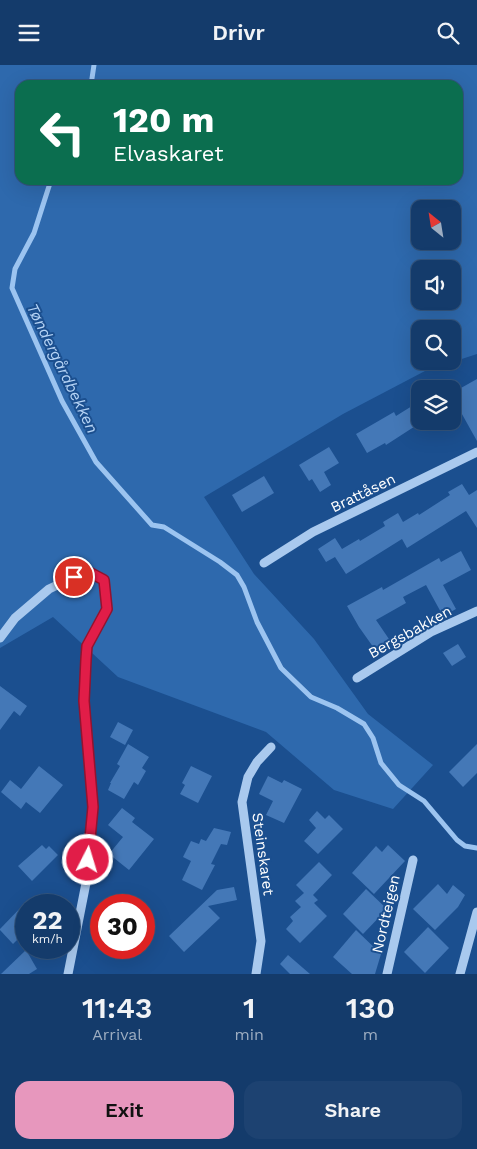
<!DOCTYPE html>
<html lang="en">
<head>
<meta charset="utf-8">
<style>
	body { margin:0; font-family:"Work Sans",sans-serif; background:#1d4271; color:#f1f3f6; height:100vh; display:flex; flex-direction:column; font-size:19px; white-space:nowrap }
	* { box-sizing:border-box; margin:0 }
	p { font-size:16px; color:#9dadc1 }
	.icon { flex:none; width:28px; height:28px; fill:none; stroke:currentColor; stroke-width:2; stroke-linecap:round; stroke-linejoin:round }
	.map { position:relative; height:909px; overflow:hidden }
	.panel { display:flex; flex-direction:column; background:#143b6b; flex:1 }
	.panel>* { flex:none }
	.guide { position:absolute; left:15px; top:15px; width:448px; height:105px; border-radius:15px; box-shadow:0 5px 20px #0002,0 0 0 1px #33557e; background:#0b6e4f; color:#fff; overflow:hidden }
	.needle { width:32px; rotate:330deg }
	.fabs { position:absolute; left:411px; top:135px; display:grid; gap:10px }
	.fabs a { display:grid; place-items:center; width:50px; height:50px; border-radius:10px; background:#143b6b; box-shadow:0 5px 20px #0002,0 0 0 1px #33557e; font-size:25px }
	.speed { position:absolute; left:15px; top:829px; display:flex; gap:10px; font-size:25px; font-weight:700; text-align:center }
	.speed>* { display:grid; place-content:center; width:65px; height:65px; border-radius:50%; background:#143b6b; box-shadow:0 5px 20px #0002,0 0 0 1px #33557e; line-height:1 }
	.speed small { font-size:12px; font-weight:400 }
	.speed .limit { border:8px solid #d22; background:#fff; color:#111 }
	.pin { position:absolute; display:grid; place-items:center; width:42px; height:42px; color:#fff; margin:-21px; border:2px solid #fff; border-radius:50%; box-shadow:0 1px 5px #0007 }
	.me { position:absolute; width:55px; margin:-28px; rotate:5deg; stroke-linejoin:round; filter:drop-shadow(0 0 4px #0008) }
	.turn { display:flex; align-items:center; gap:18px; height:105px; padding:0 15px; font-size:22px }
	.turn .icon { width:65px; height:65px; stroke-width:2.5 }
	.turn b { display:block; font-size:35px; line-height:42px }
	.eta { display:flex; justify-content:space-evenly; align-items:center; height:85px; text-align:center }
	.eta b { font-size:30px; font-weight:600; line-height:35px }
	.button { display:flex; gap:10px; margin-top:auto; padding:10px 15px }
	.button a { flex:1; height:58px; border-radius:15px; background:#e797bd; color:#111; font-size:20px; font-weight:600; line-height:58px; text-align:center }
	.button a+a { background:#1d4271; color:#f1f3f6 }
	header { display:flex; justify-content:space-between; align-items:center; height:65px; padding:0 15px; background:#143b6b; font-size:22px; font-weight:600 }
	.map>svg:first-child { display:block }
	.green { fill:#2e69ad; fill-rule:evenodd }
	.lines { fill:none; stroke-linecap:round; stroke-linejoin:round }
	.stream { stroke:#9cc4f0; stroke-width:5 }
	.building { fill:#4478b7 }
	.minor { stroke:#a9c9ee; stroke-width:9 }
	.route-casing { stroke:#92132f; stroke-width:12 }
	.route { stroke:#e11d48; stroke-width:9 }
	.labels { text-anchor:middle; stroke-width:4; stroke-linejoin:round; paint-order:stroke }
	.street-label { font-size:15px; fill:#fff; stroke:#1b4f8f }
	.water-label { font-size:16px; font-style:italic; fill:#b5d3f5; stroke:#1b4f8f }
</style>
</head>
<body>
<header><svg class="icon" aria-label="menu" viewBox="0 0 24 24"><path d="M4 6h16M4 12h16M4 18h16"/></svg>Drivr<svg class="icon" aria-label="search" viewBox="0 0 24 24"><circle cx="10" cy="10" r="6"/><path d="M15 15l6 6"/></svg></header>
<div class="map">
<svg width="477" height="909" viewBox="0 0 477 909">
	<rect width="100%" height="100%" fill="#1b4f8f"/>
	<!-- green -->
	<path class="green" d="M0,0H477V289L425,306L343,349L204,432L254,509L314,574L368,649L433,700L393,744L334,725L266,667L118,612L53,552L0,583ZM20,20H458V115H20ZM420,144H452V176H420ZM420,204H452V236H420ZM420,264H452V296H420Z"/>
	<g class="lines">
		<!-- stream -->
		<g class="stream">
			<polyline points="91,20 94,0"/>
			<polyline points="51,115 34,168 15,204 12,223 62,336 96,397 152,460 164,462 220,497 237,510 244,522 257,557 281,603 311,632 337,643 364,659 373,673 381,698 399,720 424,736 457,775 465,781 477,783"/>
		</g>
	</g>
	<!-- building -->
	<g class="building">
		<polygon points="477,314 477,376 458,342 452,345 452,328"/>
		<polygon points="420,336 420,358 386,380 385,378 367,388 356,369 394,347 396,351"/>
		<polygon points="329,382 339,398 324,407 331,420 320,427 312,414 309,416 299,400"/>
		<polygon points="264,411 274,428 242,447 232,430"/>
		<polygon points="462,419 469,430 477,425 477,463 466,446 407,483 402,474 346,509 335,492 326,497 318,484 335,473 342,484 359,474 360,476 385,461 383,457 398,448 403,457 418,448 419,450 450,430 448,427"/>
		<polygon points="461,486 471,505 443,520 456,544 443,551 426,520 403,532 406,538 376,555 391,577 376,586 359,562 347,541 382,522 383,525 439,493 441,497"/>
		<polygon points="458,579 466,592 452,601 443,588"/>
		<polygon points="0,621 27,641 20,651 14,646 0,665"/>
		<polygon points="118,657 133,665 125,680 110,672"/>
		<polygon points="128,679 149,692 142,703 146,706 138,720 134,717 124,734 108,725 111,718 110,718 120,701 117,699"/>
		<polygon points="477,679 477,708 463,722 449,707"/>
		<polygon points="39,701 63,720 40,748 26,737 21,744 1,727 10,715 21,724"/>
		<polygon points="191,701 212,711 198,738 180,729 185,720 182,718"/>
		<polygon points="268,711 282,718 284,715 302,724 284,758 266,750 273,736 259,729"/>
		<polygon points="122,743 135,753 132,757 154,774 129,805 109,789 123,772 108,760"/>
		<polygon points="317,746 325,754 329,750 343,764 318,789 304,776 316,763 309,755"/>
		<polygon points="214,763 231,767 227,780 221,779 211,799 215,800 202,825 182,815 191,796 183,792 191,776 199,779 201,774 206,776"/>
		<polygon points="42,780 46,784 49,781 58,790 32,816 18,801"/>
		<polygon points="388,780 405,796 374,829 352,808 376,781 382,787"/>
		<polygon points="319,797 332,810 313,830 318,835 314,838 327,851 300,878 286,864 293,856 290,852 301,842 295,836 304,828 296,820"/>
		<polygon points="438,819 447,829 453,820 465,830 458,842 435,865 413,844"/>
		<polygon points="234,822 237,835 208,841 220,853 184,887 169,871 217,825"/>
		<polygon points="366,824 387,844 363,869 343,849"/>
		<polygon points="26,837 26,866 13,879 0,865 0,864"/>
		<polygon points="428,862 449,883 425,908 404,887"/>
		<polygon points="356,865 381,889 375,909 352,909 333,892"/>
		<polygon points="26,885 37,904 29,909 1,909"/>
		<polygon points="288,890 310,909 290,909 280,899"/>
	</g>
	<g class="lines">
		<!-- minor -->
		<g class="minor">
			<polyline points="264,498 313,467 477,387"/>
			<polyline points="0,573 15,553 49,524 87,506 104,515 107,544 87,581 86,593 84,636 93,742 87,813 68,909"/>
			<polyline points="357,613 431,567 477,546"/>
			<polyline points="256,909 261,876 242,737 248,712 257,697 271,682"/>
			<polyline points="387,909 413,795"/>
			<polyline points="460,909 477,847"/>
		</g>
	</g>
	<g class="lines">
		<defs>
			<polyline id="route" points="74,512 87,506 104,515 107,544 87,581 86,594 84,636 93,742 88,795"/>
		</defs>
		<!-- route casing -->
		<use href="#route" class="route-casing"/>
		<!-- route -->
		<use href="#route" class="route"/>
	</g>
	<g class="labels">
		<!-- street labels -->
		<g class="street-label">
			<text transform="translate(363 428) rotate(-26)" y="5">Brattåsen</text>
			<text transform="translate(410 567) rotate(-29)" y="5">Bergsbakken</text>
			<text transform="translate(263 789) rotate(82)" y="5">Steinskaret</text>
			<text transform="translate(386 849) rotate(-77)" y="5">Nordteigen</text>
		</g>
		<!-- water labels -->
		<g class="water-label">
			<text transform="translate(63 303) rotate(64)" y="6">Tøndergårdbekken</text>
		</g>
	</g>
</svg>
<div class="fabs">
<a><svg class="needle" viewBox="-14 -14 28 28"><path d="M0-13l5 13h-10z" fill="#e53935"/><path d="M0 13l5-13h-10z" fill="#9dadc1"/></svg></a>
<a><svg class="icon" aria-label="sound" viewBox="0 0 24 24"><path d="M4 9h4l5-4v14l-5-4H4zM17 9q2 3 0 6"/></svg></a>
<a><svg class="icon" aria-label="search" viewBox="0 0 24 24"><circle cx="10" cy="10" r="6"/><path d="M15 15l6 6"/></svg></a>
<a><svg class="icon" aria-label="layers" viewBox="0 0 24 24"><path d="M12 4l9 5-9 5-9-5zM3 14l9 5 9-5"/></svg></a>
</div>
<div class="speed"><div>22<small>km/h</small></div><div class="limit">30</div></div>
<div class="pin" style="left:74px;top:512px;background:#d93025"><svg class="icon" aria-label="arrive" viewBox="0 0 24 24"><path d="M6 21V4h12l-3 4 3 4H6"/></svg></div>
<svg class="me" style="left:88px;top:795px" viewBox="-20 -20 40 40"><circle r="17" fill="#e11d48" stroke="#fff" stroke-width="3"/><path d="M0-11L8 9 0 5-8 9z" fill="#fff"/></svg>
<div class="guide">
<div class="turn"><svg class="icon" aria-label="left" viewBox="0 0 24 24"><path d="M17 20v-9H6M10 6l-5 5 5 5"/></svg><div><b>120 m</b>Elvaskaret</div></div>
</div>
</div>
<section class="panel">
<div class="eta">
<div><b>11:43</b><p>Arrival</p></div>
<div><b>1</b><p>min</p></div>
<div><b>130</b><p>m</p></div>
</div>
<div class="button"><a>Exit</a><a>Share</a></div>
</section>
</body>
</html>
